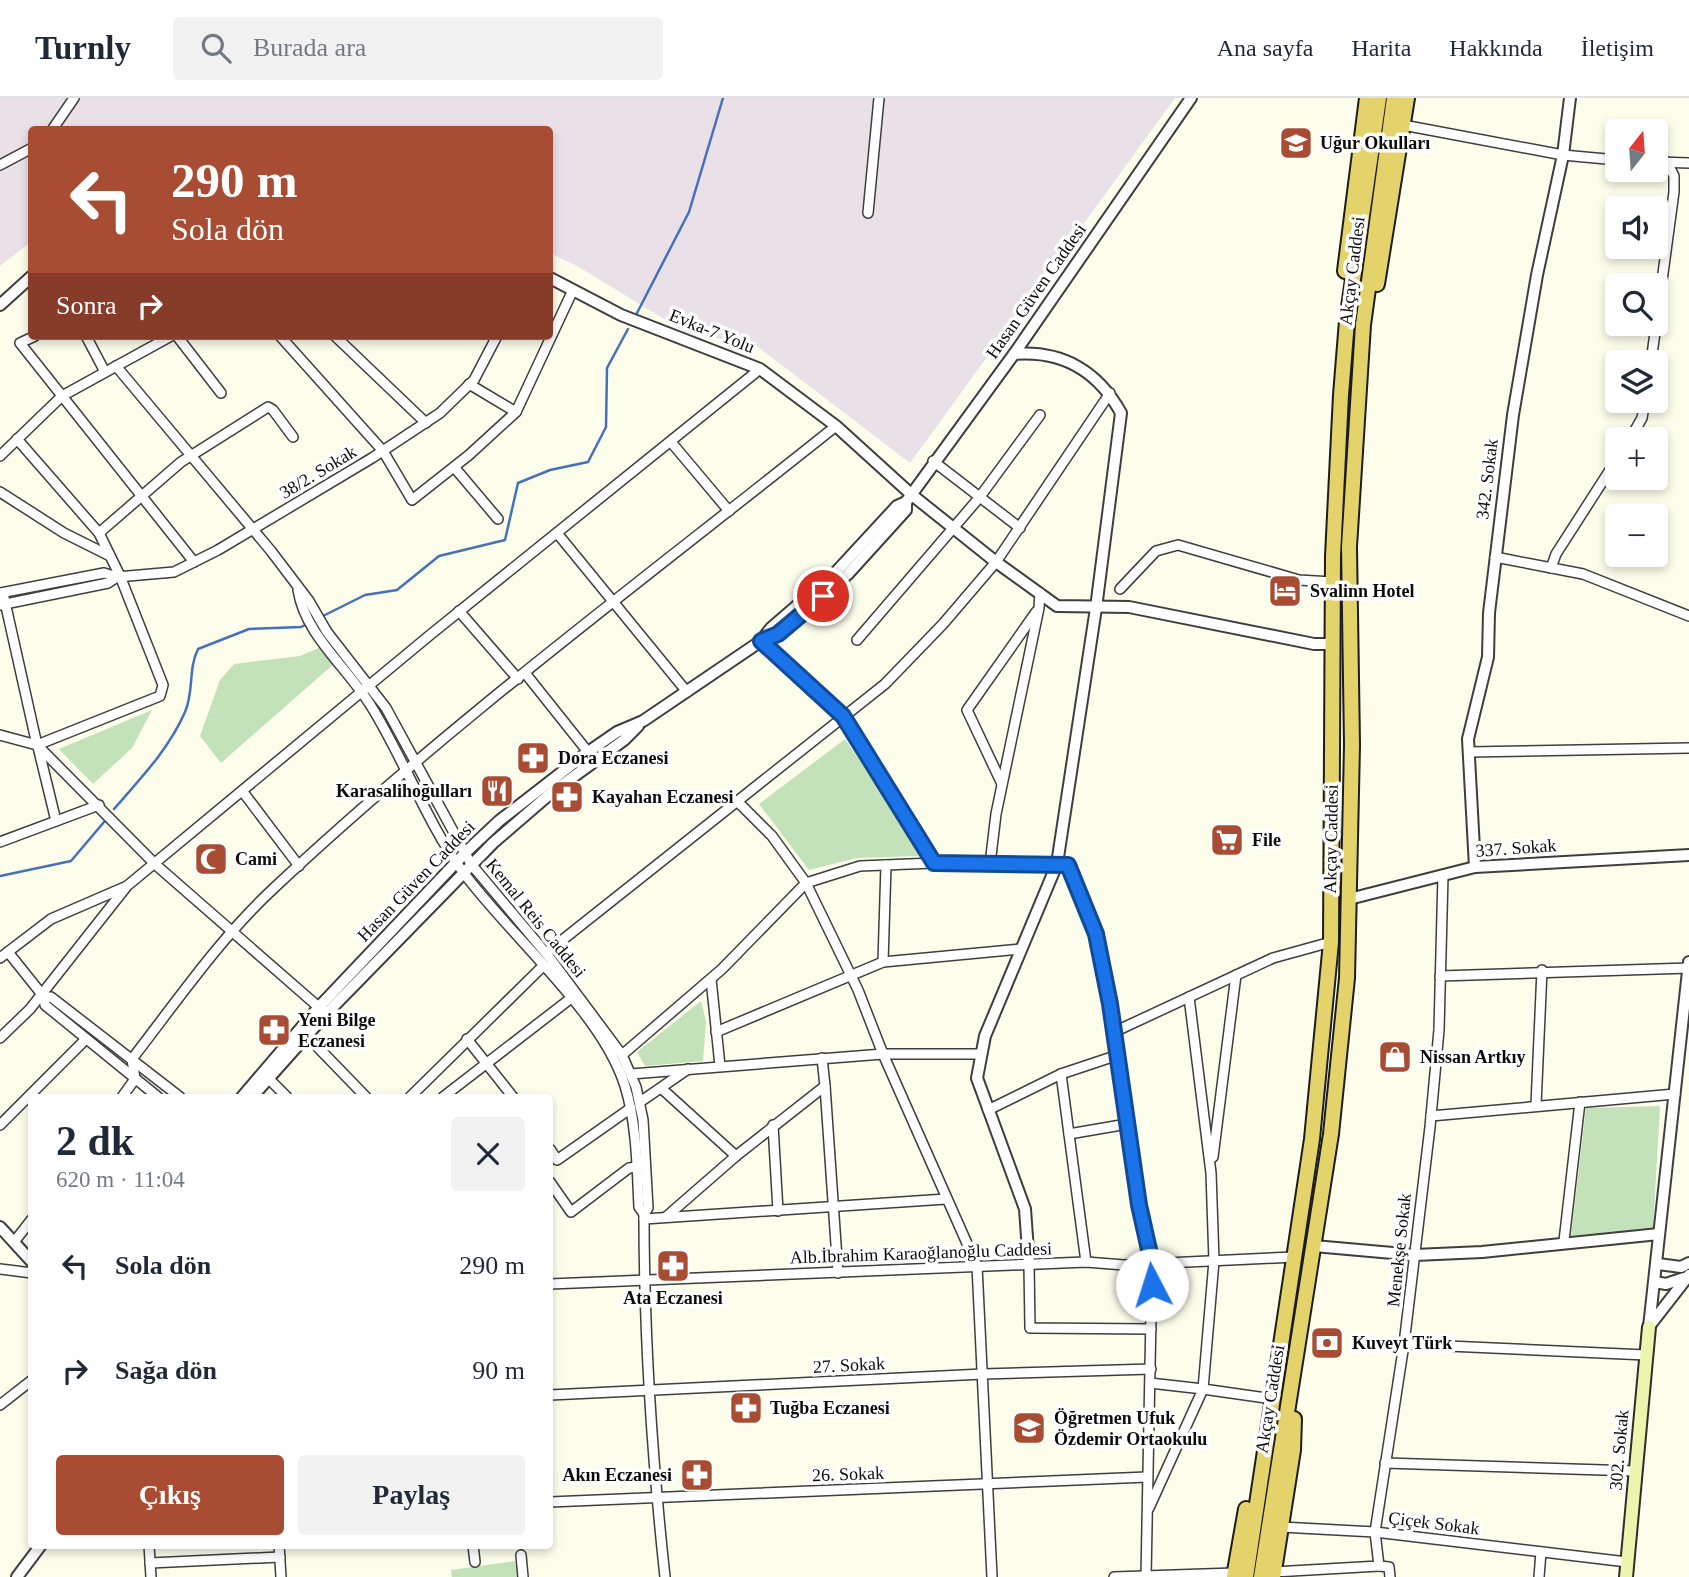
<!DOCTYPE html>
<html lang="tr">
<head>
<meta charset="utf-8">
<style>
	body { margin:0; font-family:"Times New Roman",serif; background:#f2f2f3; color:#1f2937; height:100vh; display:flex; flex-direction:column; font-size:26px; white-space:nowrap }
	* { box-sizing:border-box; margin:0 }
	p { font-size:23px; color:#747a83 }
	.icon { flex:none; width:38px; height:38px; fill:none; stroke:currentColor; stroke-width:2; stroke-linecap:round; stroke-linejoin:round }
	.map { position:relative; flex:1; overflow:hidden }
	.panel { position:absolute; left:28px; top:996px; width:525px; height:455px; display:flex; flex-direction:column; background:#fff; border-radius:7px; box-shadow:0 4px 10px #0003 }
	.panel>* { flex:none }
	.top-card { position:absolute; left:28px; top:28px; width:525px; height:214px; border-radius:7px; box-shadow:0 4px 10px #0003; background:#a94c34; color:#fff; overflow:hidden }
	.needle { width:46px; rotate:17deg }
	.fabs { position:absolute; left:1605px; top:21px; display:grid; gap:14px }
	.fabs a { display:grid; place-items:center; width:63px; height:63px; border-radius:7px; background:#fff; box-shadow:0 4px 10px #0003; font-size:35px }
	.pin { position:absolute; display:grid; place-items:center; width:60px; height:60px; color:#fff; margin:-30px; border:4px solid #fff; border-radius:50%; box-shadow:0 2px 7px #0007 }
	.me { position:absolute; width:77px; margin:-38px; rotate:355deg; stroke-linejoin:round; filter:drop-shadow(0 0 5px #0008) }
	.turn { display:flex; align-items:center; gap:24px; height:147px; padding:0 28px; font-size:32px }
	.turn .icon { width:91px; height:91px; stroke-width:2.5 }
	.turn b { display:block; font-size:49px; line-height:60px }
	.then { display:flex; align-items:center; height:66px; padding:0 28px; background:#0003; gap:14px; font-size:26px }
	.round { display:grid; place-items:center; flex:none; width:74px; height:74px; border-radius:7px; background:#f2f2f3 }
	.overview { display:flex; align-items:center; justify-content:space-between; height:119px; padding:0 28px }
	h1 { font-size:42px; font-weight:700; line-height:52px }
	.action { display:flex; gap:14px; margin-top:auto; padding:14px 28px }
	.action a { flex:1; height:80px; border-radius:7px; background:#a94c34; color:#fff; font-size:28px; font-weight:700; line-height:80px; text-align:center }
	.action a+a { background:#f2f2f3; color:#1f2937 }
	ul { padding:0; list-style:none }
	li { display:flex; align-items:center; gap:21px; height:105px; padding:0 28px }
	li div { flex:1 }
	li b { display:block; font-size:26px }
	li em { font-style:normal }
	header { display:flex; align-items:center; gap:42px; box-sizing:border-box; height:98px; padding:0 35px; background:#fff; border-bottom:2px solid #e0e1e3 }
	header strong { font-size:33px }
	nav { display:flex; gap:38px; margin-inline-start:auto; font-size:24px }
	.search { width:490px; height:63px; background:#f2f2f3; display:flex; align-items:center; gap:18px; box-sizing:border-box; padding:0 24px; border-radius:7px; color:#747a83; font-size:26px }
	.map>svg:first-child { display:block }
	.industrial { fill:#e9e0e8 }
	.green { fill:#c4e2b9 }
	.lines { fill:none; stroke-linecap:round; stroke-linejoin:round }
	.stream { stroke:#4670bc; stroke-width:2.5 }
	.minor-casing { stroke:#3e3e3e; stroke-width:12 }
	.tertiary-casing { stroke:#3e3e3e; stroke-width:14 }
	.secondary-casing { stroke:#2d2d2d; stroke-width:16 }
	.trunk-casing { stroke:#1c1c1c; stroke-width:18 }
	.minor { stroke:#fff; stroke-width:9 }
	.tertiary { stroke:#fff; stroke-width:10 }
	.secondary { stroke:#ebf5ae; stroke-width:12 }
	.trunk { stroke:#e4d26a; stroke-width:14 }
	.route-casing { stroke:#114b97; stroke-width:18 }
	.route { stroke:#1a73e8; stroke-width:12 }
	.labels { text-anchor:middle; stroke-width:7; stroke-linejoin:round; paint-order:stroke }
	.poi-label { font-size:18px; font-weight:bold; fill:#0b0b0b; stroke:#fff; text-anchor:start }
	.street-label { font-size:18px; fill:#0b0b0b; stroke:#fff }
</style>
</head>
<body>
<header>
<strong>Turnly</strong>
<div class="search"><svg class="icon" aria-label="search" viewBox="0 0 24 24"><circle cx="10" cy="10" r="6"/><path d="M15 15l6 6"/></svg>Burada ara</div>
<nav><a>Ana sayfa</a><a>Harita</a><a>Hakkında</a><a>İletişim</a></nav>
</header>
<div class="map">
<svg width="1689" height="1479" viewBox="0 0 1689 1479">
	<rect width="100%" height="100%" fill="#fcfdeb"/>
	<!-- industrial -->
	<polygon class="industrial" points="0,0 1175,0 910,365 754,246 687,235 579,169 550,155 550,32 32,32 31,144 0,168"/>
	<!-- green -->
	<g class="green">
		<polygon points="321,549 335,565 221,665 200,638 220,582 234,566 300,558"/>
		<polygon points="152,612 132,650 93,686 59,651"/>
		<polygon points="845,641 891,708 919,758 857,760 809,772 759,706"/>
		<polygon points="701,903 706,923 703,963 645,968 637,954"/>
		<polygon points="1660,1008 1653,1131 1571,1138 1586,1010"/>
		<polygon points="515,1463 518,1479 452,1479 451,1472"/>
	</g>
	<g class="lines">
		<!-- stream -->
		<g class="stream">
			<polyline points="637,215 689,114 723,0"/>
			<path d="M114,711C140,681 169,651 185,614C194,594 188,571 198,551L249,531L301,529L365,497L397,492L439,458L505,442L518,385L550,372L588,364L606,329L607,270L628,231"/>
			<polyline points="0,778 71,763 104,724"/>
		</g>
		<defs>
			<g id="minor">
				<polyline points="1403,27 1563,57 1617,62"/>
				<polyline points="52,32 74,0"/>
				<polyline points="1656,64 1689,65"/>
				<polyline points="0,67 32,50"/>
				<polyline points="868,115 879,0"/>
				<polyline points="35,238 20,245 194,464"/>
				<polyline points="86,238 105,274"/>
				<polyline points="177,238 221,295"/>
				<polyline points="280,238 383,353 412,402 469,357 516,314 572,194"/>
				<polyline points="335,238 426,325"/>
				<polyline points="1651,264 1674,94 1674,78 1667,64"/>
				<path d="M116,268L271,453L309,503L327,534L386,610L471,766L549,859L622,957L636,989L643,1022L648,1110L644,1116C644,1237 652,1359 665,1479"/>
				<polyline points="469,286 516,314"/>
				<polyline points="1630,341 1642,320 1645,303"/>
				<polyline points="671,344 729,413"/>
				<polyline points="0,358 62,298 171,238"/>
				<polyline points="933,363 1020,430"/>
				<polyline points="454,369 498,421"/>
				<polyline points="0,394 64,435 110,458"/>
				<polyline points="99,435 181,364 268,309 273,312 293,339"/>
				<polyline points="557,435 687,594"/>
				<polyline points="1495,459 1583,476 1689,518"/>
				<polyline points="1551,470 1556,456 1617,361"/>
				<polyline points="1120,491 1156,453 1178,447 1299,482 1332,484"/>
				<path d="M298,492C305,537 348,570 371,608C403,659 428,727 463,774C510,838 602,914 625,988C637,1027 637,1069 639,1109L644,1116"/>
				<polyline points="0,495 104,475 117,479 174,474 218,452 372,360 440,315 474,282 497,238"/>
				<polyline points="3,495 37,647 156,767 322,912"/>
				<polyline points="0,507 108,485 117,479"/>
				<polyline points="459,513 518,581"/>
				<polyline points="857,542 979,400 1040,317"/>
				<polyline points="761,543 843,618 934,765"/>
				<polyline points="525,575 588,654"/>
				<polyline points="0,637 37,647 160,598 163,587 120,478 99,435 17,341"/>
				<polyline points="38,649 56,723"/>
				<polyline points="1469,654 1689,650"/>
				<polyline points="1002,686 967,612 1036,514"/>
				<polyline points="243,694 299,768"/>
				<polyline points="737,703 772,738 806,785 860,768 934,765 1068,767 1096,836 1109,906 1139,1107 1152,1165 1146,1479"/>
				<polyline points="0,744 99,707"/>
				<polyline points="990,766 996,716 1039,510 1040,495"/>
				<polyline points="8,854 44,899 45,907 158,999"/>
				<polyline points="546,855 885,586 943,526 996,464 1110,295"/>
				<polyline points="0,860 51,821 125,789"/>
				<polyline points="883,864 886,767"/>
				<polyline points="1440,878 1689,870"/>
				<polyline points="711,881 720,968"/>
				<polyline points="44,899 51,899 180,999"/>
				<polyline points="1189,899 1211,1075 1214,1163 1203,1291 1266,1300"/>
				<polyline points="716,934 883,864 1021,851"/>
				<polyline points="1114,934 1273,860 1331,844"/>
				<polyline points="304,935 366,999"/>
				<polyline points="0,940 30,911 127,788 430,537 760,271"/>
				<polyline points="467,941 513,999"/>
				<polyline points="981,956 883,956 977,1168 992,1479"/>
				<polyline points="622,957 722,871 806,785 858,892 883,956 631,976"/>
				<polyline points="1061,976 1118,957"/>
				<polyline points="268,980 287,999"/>
				<polyline points="825,988 838,1175"/>
				<polyline points="661,990 736,1058"/>
				<path d="M122,999L135,981L132,961C177,903 220,840 274,790C451,624 647,479 836,328"/>
				<polyline points="410,999 543,868"/>
				<polyline points="443,999 570,901"/>
				<polyline points="640,1004 688,971"/>
				<polyline points="1536,1007 1542,872"/>
				<polyline points="988,1012 1061,976 1086,1164"/>
				<polyline points="1431,1018 1675,996"/>
				<polyline points="0,1027 86,941"/>
				<polyline points="773,1027 778,1113"/>
				<polyline points="1069,1036 1127,1026"/>
				<polyline points="550,1051 557,1062 631,1010"/>
				<polyline points="1213,1059 1236,877"/>
				<polyline points="550,1084 571,1114 629,1070 637,1069"/>
				<polyline points="666,1119 736,1058 825,988 822,960"/>
				<polyline points="644,1121 946,1101"/>
				<polyline points="1564,1143 1580,1004"/>
				<polyline points="14,1144 32,1121"/>
				<polyline points="1029,1167 1030,1230 1151,1231"/>
				<polyline points="0,1171 32,1175"/>
				<polyline points="550,1186 1086,1164 1124,1167 1294,1159"/>
				<polyline points="1404,1246 1646,1257"/>
				<polyline points="550,1297 983,1276 1151,1271"/>
				<polyline points="0,1307 32,1282"/>
				<polyline points="1385,1365 1635,1373"/>
				<polyline points="550,1404 1147,1379"/>
				<polyline points="1149,1410 1203,1291 1150,1285"/>
				<polyline points="1281,1429 1375,1434 1404,1246 1430,1029 1439,932 1443,777"/>
				<polyline points="149,1447 151,1479"/>
				<polyline points="279,1447 281,1479"/>
				<polyline points="473,1447 475,1464"/>
				<polyline points="521,1457 523,1479"/>
				<polyline points="150,1465 280,1459"/>
				<polyline points="1379,1468 1389,1469 1390,1479"/>
				<polyline points="1274,1474 1379,1468 1375,1434 1627,1464"/>
				<polyline points="1114,1479 1234,1475"/>
				<polyline points="1539,1479 1541,1454"/>
			</g>
			<g id="tertiary">
				<polyline points="550,180 621,217 760,271 836,328 912,397 996,464 1057,508 1129,509 1314,546 1331,546"/>
				<polyline points="0,207 32,178"/>
				<path d="M1014,256C1062,252 1098,273 1121,315L1096,510L1057,766L985,938L977,980L1025,1111L1029,1167"/>
				<polyline points="766,539 778,536 848,476 906,412 906,404"/>
				<polyline points="1475,769 1468,641 1488,559 1489,515 1513,317 1537,177 1563,57 1570,0"/>
				<polyline points="1349,801 1475,769 1689,757"/>
				<polyline points="242,999 319,909 466,754 499,723 588,654 617,634 643,623 761,543 771,530 837,473 897,408 906,404 1014,256 1191,0"/>
				<polyline points="252,999 326,916 493,745 551,695 624,642 638,628"/>
				<polyline points="0,1129 32,1164"/>
				<polyline points="1314,1148 1415,1157 1482,1154 1659,1136"/>
				<polyline points="1658,1166 1681,1169 1689,1165"/>
				<polyline points="1655,1184 1666,1186 1684,1180"/>
				<polyline points="1651,1226 1689,1177"/>
				<polyline points="1649,1229 1689,864"/>
				<polyline points="17,1479 41,1447"/>
			</g>
			<polyline id="secondary" points="1626,1479 1649,1229"/>
			<g id="trunk">
				<polyline points="1345,173 1367,0"/>
				<polyline points="1377,186 1407,0"/>
				<polyline points="1234,1479 1246,1411"/>
				<polyline points="1246,1479 1312,1041 1331,844 1333,458 1341,297 1347,223 1379,0"/>
				<polyline points="1261,1479 1331,1036 1347,880 1352,647 1349,449 1363,227 1394,0"/>
				<polyline points="1273,1479 1293,1352 1294,1321"/>
			</g>
		</defs>
		<!-- minor casing -->
		<use href="#minor" class="minor-casing"/>
		<!-- tertiary casing -->
		<use href="#tertiary" class="tertiary-casing"/>
		<!-- secondary casing -->
		<use href="#secondary" class="secondary-casing"/>
		<!-- trunk casing -->
		<use href="#trunk" class="trunk-casing"/>
		<!-- minor -->
		<use href="#minor" class="minor"/>
		<!-- tertiary -->
		<use href="#tertiary" class="tertiary"/>
		<!-- secondary -->
		<use href="#secondary" class="secondary"/>
		<!-- trunk -->
		<use href="#trunk" class="trunk"/>
	</g>
	<g class="lines">
		<defs>
			<polyline id="route" points="823,498 778,536 761,543 843,618 934,765 1068,767 1096,836 1110,906 1139,1107 1152,1165 1152,1187"/>
		</defs>
		<!-- route casing -->
		<use href="#route" class="route-casing"/>
		<!-- route -->
		<use href="#route" class="route"/>
	</g>
	<!-- icons -->
	<defs>
		<symbol id="school-square" viewBox="-11 -11 22 22"><rect x="-9" y="-9" width="18" height="18" rx="4" fill="#a94c34" stroke="#fff"/><path d="M0-5L7-2L0 1L-7-2ZM-4 1L0 2.5L4 1V4Q0 6-4 4Z" fill="#fff"/></symbol>
		<symbol id="hotel-square" viewBox="-11 -11 22 22"><rect x="-9" y="-9" width="18" height="18" rx="4" fill="#a94c34" stroke="#fff"/><path d="M-6-4.5h1.5V1H6V5H4.5V3h-9V5H-6ZM-4 0a1.8 1.8 0 1 1 3.6 0ZM.5 0V-2.5h3Q6-2.5 6 0Z" fill="#fff"/></symbol>
		<symbol id="pharmacy-square" viewBox="-11 -11 22 22"><rect x="-9" y="-9" width="18" height="18" rx="4" fill="#a94c34" stroke="#fff"/><path d="M-2-6h4v4h4v4h-4v4h-4v-4h-4v-4h4Z" fill="#fff"/></symbol>
		<symbol id="restaurant-square" viewBox="-11 -11 22 22"><rect x="-9" y="-9" width="18" height="18" rx="4" fill="#a94c34" stroke="#fff"/><path d="M-5-6h1v4h1v-4h1v4h1v-4h1v5L-1.5 .5V6h-2V.5L-5-1ZM5-6V6H3V1.5H1.5Q1.5-4 5-6Z" fill="#fff"/></symbol>
		<symbol id="supermarket-square" viewBox="-11 -11 22 22"><rect x="-9" y="-9" width="18" height="18" rx="4" fill="#a94c34" stroke="#fff"/><path d="M-6-5.5h2.5l.6 2H6L4.5 2H-2.5L-4.4-4H-6ZM-1.5 3.2a1.3 1.3 0 1 0 .1 0ZM3 3.2a1.3 1.3 0 1 0 .1 0Z" fill="#fff"/></symbol>
		<symbol id="mosque-square" viewBox="-11 -11 22 22"><rect x="-9" y="-9" width="18" height="18" rx="4" fill="#a94c34" stroke="#fff"/><path d="M3.5-4.9A6 6 0 1 0 3.5 4.9A5 5 0 1 1 3.5-4.9Z" fill="#fff"/></symbol>
		<symbol id="shop-square" viewBox="-11 -11 22 22"><rect x="-9" y="-9" width="18" height="18" rx="4" fill="#a94c34" stroke="#fff"/><path d="M-5-2.5h2.3a2.7 3.5 0 0 1 5.4 0H5L5.5 6h-11ZM-1.5-2.5h3a1.5 2.3 0 0 0-3 0Z" fill="#fff"/></symbol>
		<symbol id="bank-square" viewBox="-11 -11 22 22"><rect x="-9" y="-9" width="18" height="18" rx="4" fill="#a94c34" stroke="#fff"/><path d="M-6-4H6V4H-6ZM0-2.3a2.3 2.3 0 1 0 0 4.6a2.3 2.3 0 1 0 0-4.6Z" fill="#fff"/></symbol>
	</defs>
	<g fill-rule="evenodd">
		<use href="#school-square" x="1277" y="26" width="38" height="38"/>
		<use href="#hotel-square" x="1266" y="474" width="38" height="38"/>
		<use href="#pharmacy-square" x="514" y="641" width="38" height="38"/>
		<use href="#restaurant-square" x="478" y="674" width="38" height="38"/>
		<use href="#pharmacy-square" x="548" y="680" width="38" height="38"/>
		<use href="#supermarket-square" x="1208" y="723" width="38" height="38"/>
		<use href="#mosque-square" x="192" y="742" width="38" height="38"/>
		<use href="#pharmacy-square" x="255" y="913" width="38" height="38"/>
		<use href="#shop-square" x="1376" y="940" width="38" height="38"/>
		<use href="#pharmacy-square" x="654" y="1149" width="38" height="38"/>
		<use href="#bank-square" x="1308" y="1226" width="38" height="38"/>
		<use href="#pharmacy-square" x="727" y="1291" width="38" height="38"/>
		<use href="#school-square" x="1010" y="1311" width="38" height="38"/>
		<use href="#pharmacy-square" x="678" y="1358" width="38" height="38"/>
	</g>
	<g class="labels">
		<!-- poi labels -->
		<g class="poi-label">
			<text x="1320" y="51">Uğur Okulları</text>
			<text x="1310" y="499">Svalinn Hotel</text>
			<text x="558" y="666">Dora Eczanesi</text>
			<text x="472" y="699" text-anchor="end">Karasalihoğulları</text>
			<text x="592" y="705">Kayahan Eczanesi</text>
			<text x="1252" y="748">File</text>
			<text x="235" y="767">Cami</text>
			<text x="298" y="928">Yeni Bilge<tspan x="298" dy="21">Eczanesi</tspan></text>
			<text x="1420" y="965">Nissan Artkıy</text>
			<text x="673" y="1206" text-anchor="middle">Ata Eczanesi</text>
			<text x="1352" y="1251">Kuveyt Türk</text>
			<text x="770" y="1316">Tuğba Eczanesi</text>
			<text x="1054" y="1326">Öğretmen Ufuk<tspan x="1054" dy="21">Özdemir Ortaokulu</tspan></text>
			<text x="672" y="1383" text-anchor="end">Akın Eczanesi</text>
		</g>
		<!-- street labels -->
		<g class="street-label">
			<text transform="translate(1352 173) rotate(-83)" y="6">Akçay Caddesi</text>
			<text transform="translate(1036 193) rotate(-55)" y="6">Hasan Güven Caddesi</text>
			<text transform="translate(712 233) rotate(22)" y="6">Evka-7 Yolu</text>
			<text transform="translate(318 374) rotate(-31)" y="6">38/2. Sokak</text>
			<text transform="translate(1487 381) rotate(-83)" y="6">342. Sokak</text>
			<text transform="translate(1331 741) rotate(-89)" y="6">Akçay Caddesi</text>
			<text transform="translate(1516 750) rotate(-4)" y="6">337. Sokak</text>
			<text transform="translate(416 783) rotate(-46)" y="6">Hasan Güven Caddesi</text>
			<text transform="translate(536 820) rotate(51)" y="6">Kemal Reis Caddesi</text>
			<text transform="translate(1399 1152) rotate(-84)" y="6">Menekşe Sokak</text>
			<text transform="translate(921 1155) rotate(-2)" y="6">Alb.İbrahim Karaoğlanoğlu Caddesi</text>
			<text transform="translate(849 1267) rotate(-3)" y="6">27. Sokak</text>
			<text transform="translate(1270 1301) rotate(-81)" y="6">Akçay Caddesi</text>
			<text transform="translate(1619 1352) rotate(-85)" y="6">302. Sokak</text>
			<text transform="translate(848 1376) rotate(-2)" y="6">26. Sokak</text>
			<text transform="translate(1434 1425) rotate(7)" y="6">Çiçek Sokak</text>
		</g>
	</g>
</svg>
<div class="fabs">
<a><svg class="needle" viewBox="-14 -14 28 28"><path d="M0-13l5 13h-10z" fill="#e53935"/><path d="M0 13l5-13h-10z" fill="#747a83"/></svg></a>
<a><svg class="icon" aria-label="sound" viewBox="0 0 24 24"><path d="M4 9h4l5-4v14l-5-4H4zM17 9q2 3 0 6"/></svg></a>
<a><svg class="icon" aria-label="search" viewBox="0 0 24 24"><circle cx="10" cy="10" r="6"/><path d="M15 15l6 6"/></svg></a>
<a><svg class="icon" aria-label="layers" viewBox="0 0 24 24"><path d="M12 4l9 5-9 5-9-5zM3 14l9 5 9-5"/></svg></a>
<a>+</a>
<a>−</a>
</div>
<div class="pin" style="left:823px;top:498px;background:#d93025"><svg class="icon" aria-label="arrive" viewBox="0 0 24 24"><path d="M6 21V4h12l-3 4 3 4H6"/></svg></div>
<svg class="me" style="left:1152px;top:1187px" viewBox="-20 -20 40 40"><circle r="19" fill="#fff"/><path d="M0-13L10 11 0 6-10 11z" fill="#1a73e8"/></svg>
<div class="top-card">
<div class="turn"><svg class="icon" aria-label="left" viewBox="0 0 24 24"><path d="M17 20v-9H6M10 6l-5 5 5 5"/></svg><div><b>290 m</b>Sola dön</div></div>
<div class="then">Sonra<svg class="icon" aria-label="right" viewBox="0 0 24 24"><path d="M7 20v-9h11M14 6l5 5-5 5"/></svg></div>
</div>
<section class="panel">
<div class="overview"><div><h1>2 dk</h1><p>620 m · 11:04</p></div><a class="round"><svg class="icon" aria-label="close" viewBox="0 0 24 24"><path d="M6 6l12 12M18 6L6 18"/></svg></a></div>
<ul>
<li><svg class="icon" aria-label="left" viewBox="0 0 24 24"><path d="M17 20v-9H6M10 6l-5 5 5 5"/></svg><div><b>Sola dön</b></div><em>290 m</em></li>
<li><svg class="icon" aria-label="right" viewBox="0 0 24 24"><path d="M7 20v-9h11M14 6l5 5-5 5"/></svg><div><b>Sağa dön</b></div><em>90 m</em></li>
</ul>
<div class="action"><a>Çıkış</a><a>Paylaş</a></div>
</section>
</div>
</body>
</html>
